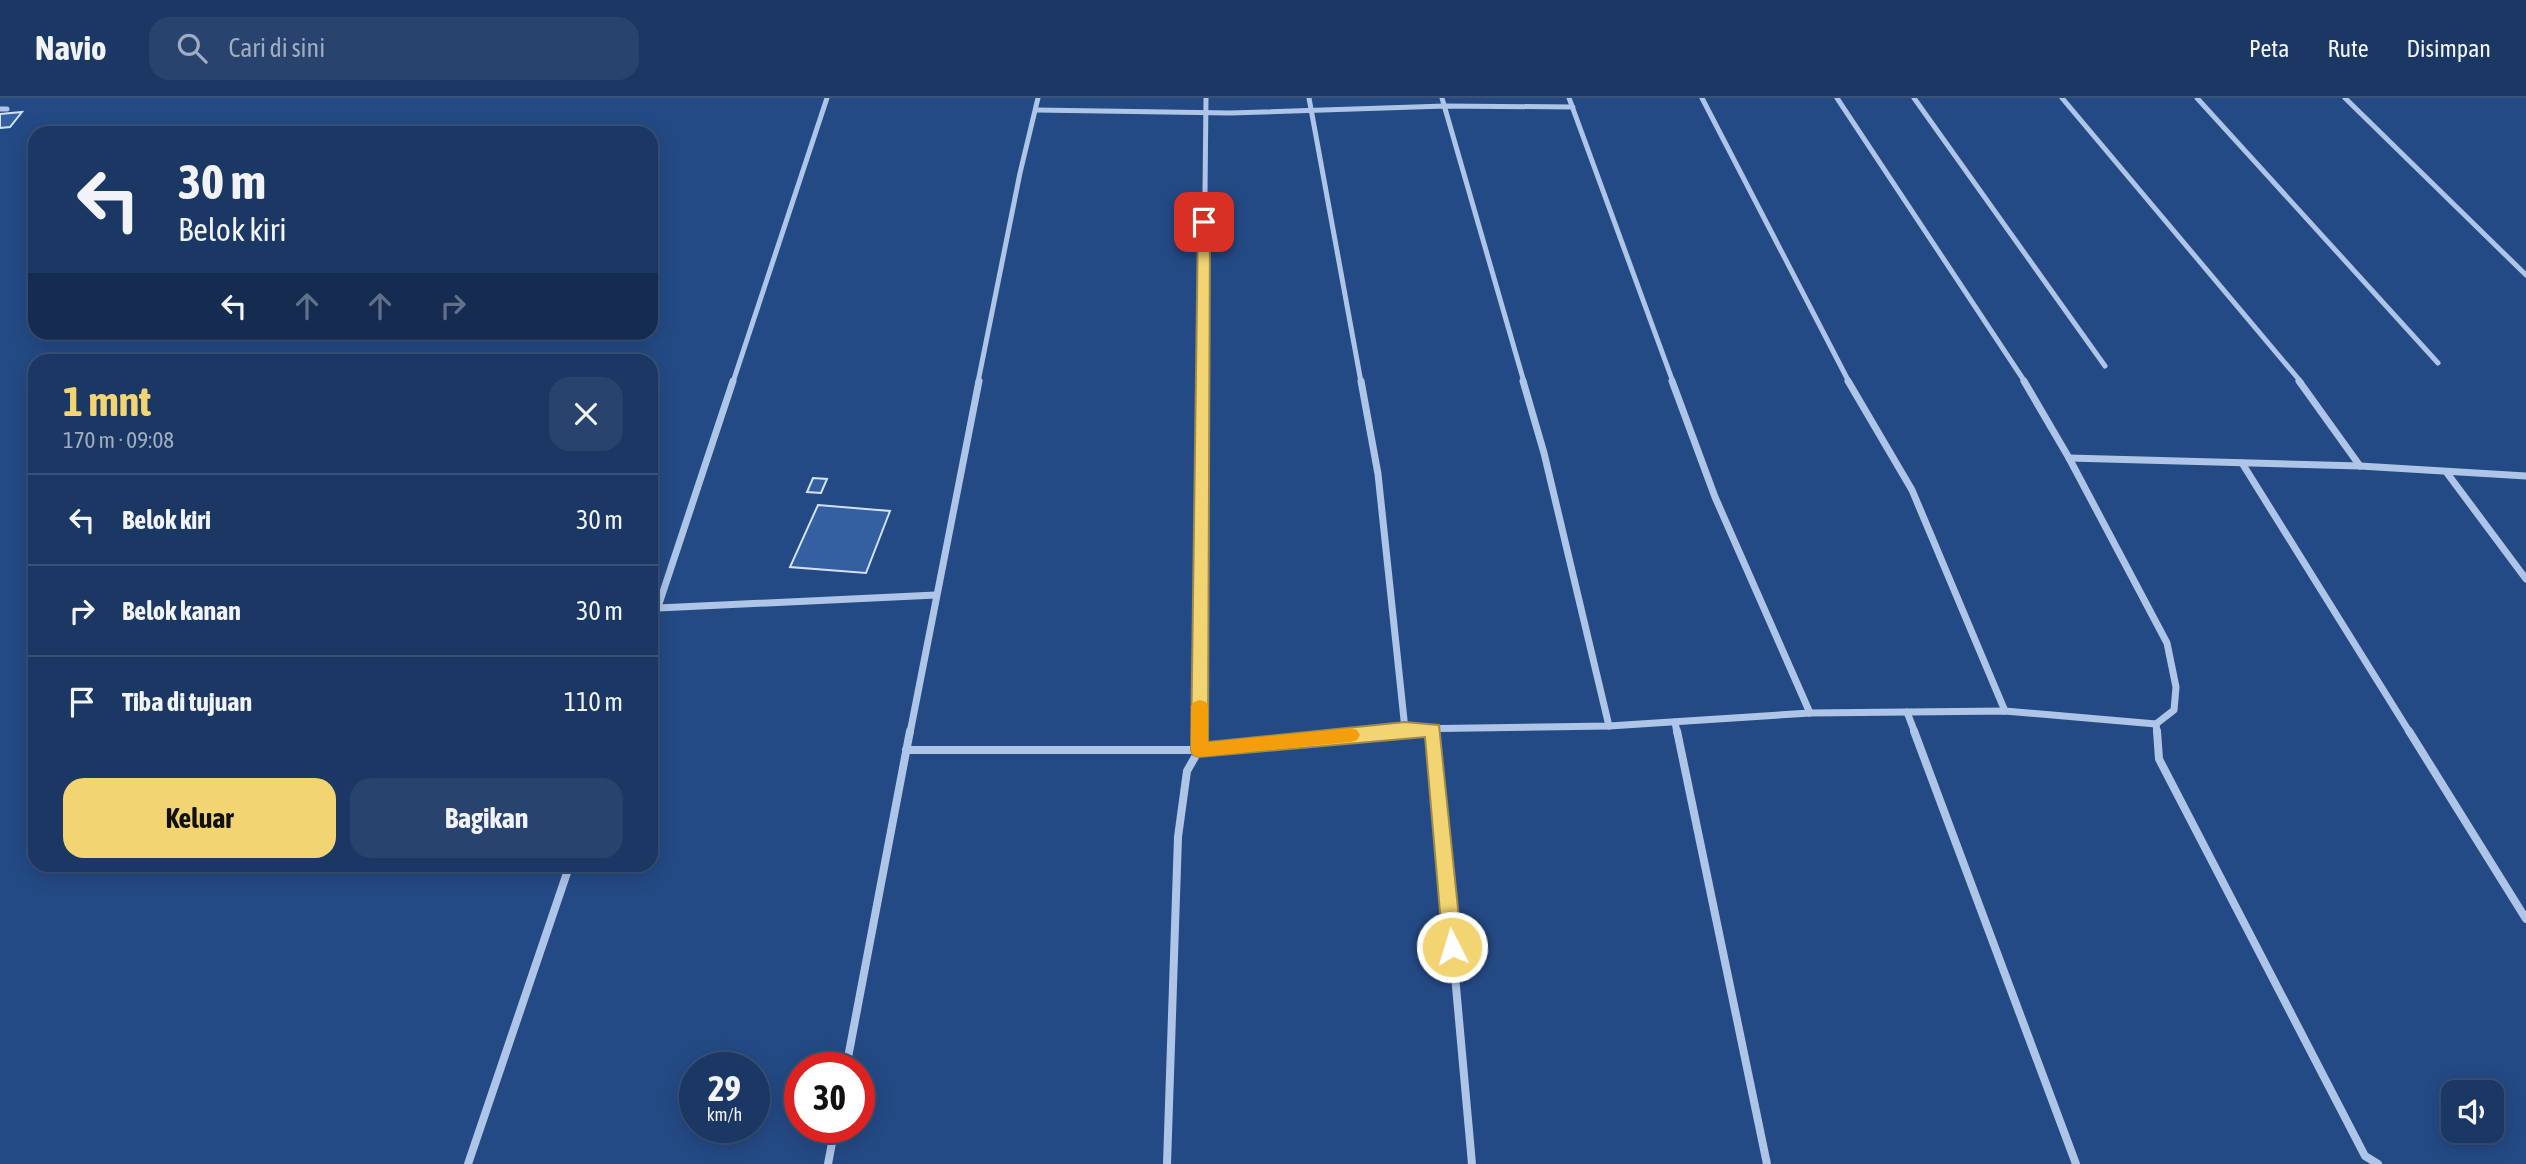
<!DOCTYPE html>
<html lang="id">
<head>
<meta charset="utf-8">
<style>
	body { margin:0; font-family:"Asap Condensed",sans-serif; background:#28436d; color:#f1f3f6; height:100vh; display:flex; flex-direction:column; font-size:26px; white-space:nowrap }
	* { box-sizing:border-box; margin:0 }
	p { font-size:23px; color:#a0acbf }
	.icon { flex:none; width:38px; height:38px; fill:none; stroke:currentColor; stroke-width:2; stroke-linecap:round; stroke-linejoin:round }
	.map { position:relative; flex:1; overflow:hidden }
	.side { position:absolute; left:28px; top:256px; width:630px; height:518px; display:flex; flex-direction:column; background:#1b3864; border-radius:21px; box-shadow:0 4px 18px #0003,0 0 0 2px #395278 }
	.side>* { flex:none }
	.banner { position:absolute; left:28px; top:28px; width:630px; height:214px; border-radius:21px; box-shadow:0 4px 18px #0003,0 0 0 2px #395278; background:#1b3864; color:#f1f3f6; overflow:hidden }
	.buttons { position:absolute; left:2441px; top:982px; display:grid; gap:14px }
	.buttons a { display:grid; place-items:center; width:63px; height:63px; border-radius:14px; background:#1b3864; box-shadow:0 4px 18px #0003,0 0 0 2px #395278; font-size:35px }
	.speed { position:absolute; left:679px; top:954px; display:flex; gap:14px; font-size:35px; font-weight:700; text-align:center }
	.speed>* { display:grid; place-content:center; width:91px; height:91px; border-radius:50%; background:#1b3864; box-shadow:0 4px 18px #0003,0 0 0 2px #395278; line-height:1 }
	.speed small { font-size:18px; font-weight:400 }
	.speed .limit { border:10px solid #d22; background:#fff; color:#111 }
	.pin { position:absolute; display:grid; place-items:center; width:60px; height:60px; color:#fff; margin:-30px; border-radius:14px; box-shadow:0 4px 10px #0006 }
	.me { position:absolute; width:77px; margin:-38px; rotate:355deg; stroke-linejoin:round; filter:drop-shadow(0 0 5px #0008) }
	.turn { display:flex; align-items:center; gap:24px; height:147px; padding:0 35px; font-size:32px }
	.turn .icon { width:91px; height:91px; stroke-width:2.5 }
	.turn b { display:block; font-size:49px; line-height:60px }
	.lanes { display:flex; align-items:center; height:66px; padding:0 35px; background:#0003; justify-content:center; gap:35px; direction:ltr }
	.lanes .off { opacity:.35 }
	.round { display:grid; place-items:center; flex:none; width:74px; height:74px; border-radius:21px; background:#28436d }
	.headline { display:flex; align-items:center; justify-content:space-between; height:119px; padding:0 35px }
	h1 { font-size:42px; font-weight:700; line-height:52px; color:#f3d472 }
	.primary-button { display:flex; gap:14px; margin-top:auto; padding:14px 35px }
	.primary-button a { flex:1; height:80px; border-radius:21px; background:#f3d472; color:#111; font-size:28px; font-weight:700; line-height:80px; text-align:center }
	.primary-button a+a { background:#28436d; color:#f1f3f6 }
	ul { padding:0; list-style:none }
	li { display:flex; align-items:center; gap:21px; height:91px; padding:0 35px; border-top:2px solid #395278 }
	li div { flex:1 }
	li b { display:block; font-size:26px }
	li em { font-style:normal }
	header { display:flex; align-items:center; gap:42px; box-sizing:border-box; height:98px; padding:0 35px; background:#1b3864; border-bottom:2px solid #395278 }
	header strong { font-size:33px }
	nav { display:flex; gap:38px; margin-inline-start:auto; font-size:24px }
	.search { width:490px; height:63px; background:#28436d; display:flex; align-items:center; gap:18px; box-sizing:border-box; padding:0 24px; border-radius:21px; color:#a0acbf; font-size:26px }
	.map>svg:first-child { display:block }
	.building { fill:#3460a2; stroke:#d2e1f6; stroke-width:2 }
	.lines { fill:none; stroke-linecap:round; stroke-linejoin:round }
	.minor-far2 { stroke:#aec5e8; stroke-width:5 }
	.minor-far1 { stroke:#aec5e8; stroke-width:7 }
	.minor { stroke:#aec5e8; stroke-width:8 }
	.route { fill:#f3d472; stroke:#9e8a4a; stroke-width:2 }
	.slow { fill:#f59e0b }
</style>
</head>
<body>
<header>
<strong>Navio</strong>
<div class="search"><svg class="icon" aria-label="search" viewBox="0 0 24 24"><circle cx="10" cy="10" r="6"/><path d="M15 15l6 6"/></svg>Cari di sini</div>
<nav><a>Peta</a><a>Rute</a><a>Disimpan</a></nav>
</header>
<div class="map">
<svg width="2526" height="1066" viewBox="0 0 2526 1066">
	<rect width="100%" height="100%" fill="#244a85"/>
	<!-- building -->
	<g class="building">
		<polygon points="22,14 10,29 0,30 0,16"/>
		<polygon points="813,380 827,381 821,395 807,394"/>
		<polygon points="818,407 890,413 866,475 790,469"/>
	</g>
	<g class="lines">
		<!-- minor-far2 -->
		<g class="minor-far2">
			<polyline points="1309,0 1361,284"/>
			<polyline points="1442,0 1524,284"/>
			<polyline points="1569,0 1673,284"/>
			<polyline points="1702,0 1849,284"/>
			<polyline points="1837,0 2025,284"/>
			<polyline points="1914,0 2105,268"/>
			<polyline points="2062,0 2301,284"/>
			<polyline points="2197,0 2438,265"/>
			<polyline points="2345,0 2526,177"/>
			<polyline points="0,11 7,11"/>
			<polyline points="1036,12 1230,15 1445,8 1573,9"/>
			<polyline points="733,284 827,0"/>
			<polyline points="978,284 1020,75 1038,0"/>
			<polyline points="1203,284 1206,0"/>
		</g>
		<!-- minor-far1 -->
		<g class="minor-far1">
			<polyline points="1361,283 1378,376 1405,631"/>
			<polyline points="1523,283 1544,355 1609,628"/>
			<polyline points="1672,283 1715,399 1810,615"/>
			<polyline points="1848,283 1912,392 2005,613"/>
			<polyline points="2299,283 2360,368"/>
			<polyline points="2069,360 2360,368 2526,378"/>
			<polyline points="2242,365 2410,635"/>
			<polyline points="2447,375 2526,481"/>
			<polyline points="658,510 936,497"/>
			<polyline points="651,530 733,283"/>
			<polyline points="1907,614 1915,635"/>
			<polyline points="1675,624 1677,635"/>
			<polyline points="2156,626 2157,635"/>
			<polyline points="910,635 979,283"/>
			<polyline points="1199,635 1203,283"/>
			<polyline points="1370,635 1405,631 1609,628 1810,615 2005,613 2156,626 2174,612 2176,589 2167,545 2069,360 2024,283"/>
		</g>
		<!-- minor -->
		<g class="minor">
			<polyline points="1433,633 1472,1066"/>
			<polyline points="1677,633 1767,1066"/>
			<polyline points="1914,633 2076,1066"/>
			<polyline points="2157,633 2159,661 2365,1058 2378,1066"/>
			<polyline points="2409,633 2526,821"/>
			<polyline points="906,652 1199,652 1387,633"/>
			<polyline points="846,970 910,633"/>
			<polyline points="468,1066 570,766"/>
			<polyline points="828,1066 835,1029"/>
			<polyline points="1167,1066 1178,739 1187,673 1199,652 1199,633"/>
		</g>
	</g>
	<!-- route -->
	<polygon class="route" points="1204,120 1210,124 1208,644 1405,624 1439,627 1462,849 1459,855 1452,858 1446,855 1443,849 1425,639 1199,659 1193,657 1191,652 1198,124"/>
	<!-- slow -->
	<polygon class="slow" points="1200,602 1206,604 1208,608 1208,644 1351,630 1357,632 1360,637 1357,642 1351,644 1199,659 1193,657 1191,652 1191,608 1194,604"/>
</svg>
<div class="buttons">
<a><svg class="icon" aria-label="sound" viewBox="0 0 24 24"><path d="M4 9h4l5-4v14l-5-4H4zM17 9q2 3 0 6"/></svg></a>
</div>
<div class="speed"><div>29<small>km/h</small></div><div class="limit">30</div></div>
<div class="pin" style="left:1204px;top:124px;background:#d93025"><svg class="icon" aria-label="arrive" viewBox="0 0 24 24"><path d="M6 21V4h12l-3 4 3 4H6"/></svg></div>
<svg class="me" style="left:1452px;top:849px" viewBox="-20 -20 40 40"><circle r="17" fill="#f3d472" stroke="#fff" stroke-width="3"/><path d="M0-11L8 9 0 5-8 9z" fill="#fff"/></svg>
<div class="banner">
<div class="turn"><svg class="icon" aria-label="left" viewBox="0 0 24 24"><path d="M17 20v-9H6M10 6l-5 5 5 5"/></svg><div><b>30 m</b>Belok kiri</div></div>
<div class="lanes"><svg class="icon" aria-label="left" viewBox="0 0 24 24"><path d="M17 20v-9H6M10 6l-5 5 5 5"/></svg><svg class="icon off" aria-label="ahead" viewBox="0 0 24 24"><path d="M12 20V5M6 11l6-6 6 6"/></svg><svg class="icon off" aria-label="ahead" viewBox="0 0 24 24"><path d="M12 20V5M6 11l6-6 6 6"/></svg><svg class="icon off" aria-label="right" viewBox="0 0 24 24"><path d="M7 20v-9h11M14 6l5 5-5 5"/></svg></div>
</div>
<section class="side">
<div class="headline"><div><h1>1 mnt</h1><p>170 m · 09:08</p></div><a class="round"><svg class="icon" aria-label="close" viewBox="0 0 24 24"><path d="M6 6l12 12M18 6L6 18"/></svg></a></div>
<ul>
<li><svg class="icon" aria-label="left" viewBox="0 0 24 24"><path d="M17 20v-9H6M10 6l-5 5 5 5"/></svg><div><b>Belok kiri</b></div><em>30 m</em></li>
<li><svg class="icon" aria-label="right" viewBox="0 0 24 24"><path d="M7 20v-9h11M14 6l5 5-5 5"/></svg><div><b>Belok kanan</b></div><em>30 m</em></li>
<li><svg class="icon" aria-label="arrive" viewBox="0 0 24 24"><path d="M6 21V4h12l-3 4 3 4H6"/></svg><div><b>Tiba di tujuan</b></div><em>110 m</em></li>
</ul>
<div class="primary-button"><a>Keluar</a><a>Bagikan</a></div>
</section>
</div>
</body>
</html>
